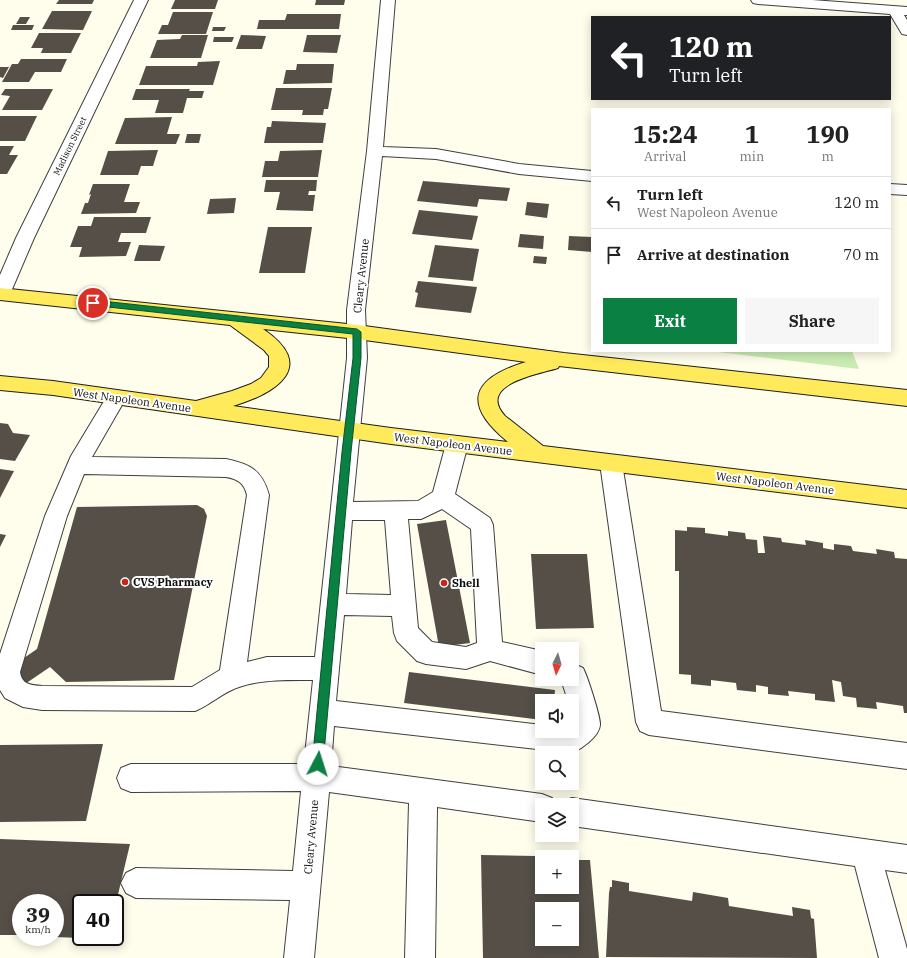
<!DOCTYPE html>
<html lang="en">
<head>
<meta charset="utf-8">
<style>
	body { margin:0; font-family:"IBM Plex Serif",serif; background:#f6f6f6; color:#222; height:100vh; display:flex; flex-direction:column; font-size:15px; white-space:nowrap }
	* { box-sizing:border-box; margin:0 }
	p { font-size:13px; color:#767676 }
	.icon { flex:none; width:22px; height:22px; fill:none; stroke:currentColor; stroke-width:2; stroke-linecap:round; stroke-linejoin:round }
	.map { position:relative; flex:1; overflow:hidden }
	.drawer { position:absolute; left:591px; top:108px; width:300px; height:244px; display:flex; flex-direction:column; background:#fff; border-radius:0px; box-shadow:0 2px 10px #0003 }
	.drawer>* { flex:none }
	.banner { position:absolute; left:591px; top:16px; width:300px; height:84px; border-radius:0px; box-shadow:0 2px 10px #0003; background:#202124; color:#fff; overflow:hidden }
	.needle { width:26px; rotate:185deg }
	.fabs { position:absolute; left:535px; top:642px; display:grid; gap:8px }
	.fabs a { display:grid; place-items:center; width:44px; height:44px; border-radius:0px; background:#fff; box-shadow:0 2px 10px #0003; font-size:20px }
	.speed { position:absolute; left:12px; top:894px; display:flex; gap:8px; font-size:20px; font-weight:700; text-align:center }
	.speed>* { display:grid; place-content:center; width:52px; height:52px; border-radius:50%; background:#fff; box-shadow:0 2px 10px #0003; line-height:1 }
	.speed small { font-size:10px; font-weight:400 }
	.speed .limit { border:2px solid #111; border-radius:6px; background:#fff; color:#111 }
	.pin { position:absolute; display:grid; place-items:center; width:34px; height:34px; color:#fff; margin:-17px; border:2px solid #fff; border-radius:50%; box-shadow:0 1px 4px #0007 }
	.me { position:absolute; width:44px; margin:-22px; rotate:5deg; stroke-linejoin:round; filter:drop-shadow(0 0 3px #0008) }
	.turn { display:flex; align-items:center; gap:14px; height:84px; padding:0 12px; font-size:18px }
	.turn .icon { width:52px; height:52px; stroke-width:2.5 }
	.turn b { display:block; font-size:28px; line-height:34px }
	.eta { display:flex; justify-content:space-evenly; align-items:center; height:68px; text-align:center }
	.eta b { font-size:24px; font-weight:700; line-height:28px }
	.action { display:flex; gap:8px; margin-top:auto; padding:8px 12px }
	.action a { flex:1; height:46px; border-radius:0px; background:#0b8043; color:#fff; font-size:16px; font-weight:700; line-height:46px; text-align:center }
	.action a+a { background:#f6f6f6; color:#222 }
	ul { padding:0; list-style:none }
	li { display:flex; align-items:center; gap:12px; height:52px; padding:0 12px; border-top:1px solid #e0e0e0 }
	li div { flex:1 }
	li b { display:block; font-size:15px }
	li em { font-style:normal }
	.map>svg:first-child { display:block }
	.green { fill:#caecb2 }
	.building { fill:#554f48; fill-rule:evenodd }
	.lines { fill:none; stroke-linecap:round; stroke-linejoin:round }
	.minor-casing { stroke:#3f3f3f; stroke-width:2 }
	.major-casing { stroke:#1d1d1d; stroke-width:2 }
	.minor { fill:#fff; fill-rule:evenodd }
	.major { fill:#ffea5b; fill-rule:evenodd }
	.route { fill:#0b8043; stroke:#07532c }
	.poi-dot { fill:#c5271c; stroke:#fff; stroke-width:1.5 }
	.labels { text-anchor:middle; stroke-width:4; stroke-linejoin:round; paint-order:stroke }
	.far-street-label { font-size:9px; fill:#0c0c0c; stroke:#fff }
	.street-label { font-size:11px; fill:#0c0c0c; stroke:#fff }
	.poi-label { font-size:11px; font-weight:bold; fill:#0c0c0c; stroke:#fff; text-anchor:start }
</style>
</head>
<body>
<div class="map">
<svg width="907" height="958" viewBox="0 0 907 958">
	<rect width="100%" height="100%" fill="#fffdeb"/>
	<!-- green -->
	<polygon class="green" points="709,351 852,351 859,369"/>
	<!-- building -->
	<g class="building">
		<polygon points="59,0 94,0 92,4 56,4"/>
		<polygon points="175,0 218,0 215,9 171,9"/>
		<polygon points="316,0 345,0 344,5 315,5"/>
		<polygon points="52,11 92,11 83,30 42,29"/>
		<polygon points="173,12 213,12 206,34 158,34 162,25 168,25"/>
		<polygon points="287,14 341,14 339,29 257,29 259,20 285,20"/>
		<polygon points="20,17 30,17 26,24 16,24"/>
		<polygon points="13,25 34,25 32,30 11,30"/>
		<polygon points="213,27 226,27 224,31 212,31"/>
		<polygon points="39,33 81,33 71,53 41,53 43,48 31,48"/>
		<polygon points="182,35 208,35 201,58 150,58 157,40 180,39"/>
		<polygon points="241,35 266,36 262,49 236,49"/>
		<polygon points="307,35 341,35 337,53 303,52"/>
		<polygon points="214,37 234,37 232,42 213,42"/>
		<polygon points="21,59 67,59 61,72 35,72 29,82 2,82 12,64 18,64"/>
		<polygon points="220,61 213,85 139,85 146,66 197,66 198,62"/>
		<polygon points="297,64 334,64 332,83 283,84 286,70 296,70"/>
		<polygon points="0,67 9,67 3,78 0,77"/>
		<polygon points="276,88 332,88 328,109 324,109 323,115 302,115 303,110 271,110"/>
		<polygon points="5,89 53,89 42,110 2,110 10,96 1,95"/>
		<polygon points="136,89 190,89 189,91 204,91 202,98 187,98 183,113 155,113 159,100 132,100"/>
		<polygon points="0,116 37,116 25,141 0,141"/>
		<polygon points="172,117 167,134 180,134 176,144 115,144 125,118"/>
		<polygon points="272,121 326,123 323,143 264,143 267,127 271,127"/>
		<polygon points="187,134 201,134 199,143 185,143"/>
		<polygon points="0,146 14,146 9,155 18,155 7,174 0,174"/>
		<polygon points="158,150 153,166 141,166 138,175 100,175 108,151"/>
		<polygon points="322,150 318,177 262,177 265,161 278,161 280,151"/>
		<polygon points="266,180 317,180 316,191 309,191 308,195 315,195 313,211 276,210 280,192 264,192"/>
		<polygon points="423,181 510,188 507,201 479,199 477,207 417,201"/>
		<polygon points="93,184 130,184 124,202 140,202 136,213 81,214 85,203 88,203 91,194 89,195"/>
		<polygon points="236,198 234,213 207,214 210,199"/>
		<polygon points="527,202 549,204 547,218 525,215"/>
		<polygon points="419,210 478,216 472,240 412,234"/>
		<polygon points="94,217 151,217 146,233 121,233 118,242 131,242 126,256 79,257 82,247 70,247 78,226 91,226"/>
		<polygon points="268,227 312,227 305,273 259,273"/>
		<polygon points="520,234 544,236 543,249 518,247"/>
		<polygon points="569,236 592,237 592,252 568,250"/>
		<polygon points="139,245 165,246 160,261 134,261"/>
		<polygon points="435,245 479,249 473,281 428,277"/>
		<polygon points="534,256 547,257 546,264 533,263"/>
		<polygon points="418,281 477,287 471,313 415,307 418,293 415,292"/>
		<polygon points="0,423 8,424 13,433 30,435 15,461 0,459"/>
		<polygon points="0,469 14,471 0,498"/>
		<polygon points="197,505 204,509 207,516 174,680 66,682 50,667 25,684 11,667 37,649 77,507"/>
		<polygon points="446,520 470,643 439,647 417,524"/>
		<polygon points="687,527 705,528 705,533 728,536 728,531 745,533 746,539 757,540 758,553 765,553 763,536 781,538 782,542 806,545 805,540 823,543 823,548 834,550 834,544 851,546 853,551 877,554 876,549 894,552 895,558 907,559 907,713 904,713 903,706 876,702 877,709 857,707 856,698 843,696 841,682 832,680 835,702 815,700 815,694 788,691 789,696 768,694 768,687 756,685 756,692 737,690 736,683 711,680 711,686 691,684 691,675 679,674 679,571 675,571 675,530 687,531"/>
		<polygon points="0,534 6,535 0,547"/>
		<polygon points="531,554 587,554 594,628 536,629"/>
		<polygon points="409,672 555,690 554,701 542,701 542,720 404,703"/>
		<polygon points="103,744 86,821 0,822 0,745"/>
		<polygon points="0,839 130,844 116,903 81,903 81,938 55,937 55,903 21,903 21,935 0,935"/>
		<path d="M481,855L535,856L536,860H542V887H572V860H590L599,958H483ZM542,909H572V939H542Z"/>
		<polygon points="612,880 629,883 629,891 692,901 693,892 728,898 729,906 793,916 792,907 810,910 811,918 814,919 817,958 606,957 609,893 610,887 612,887"/>
	</g>
	<g class="lines">
		<defs>
			<g id="minor">
				<polygon points="134,0 148,0 34,238 10,294 8,298 0,300 0,275 16,238"/>
				<path d="M381,0H395L383,147L436,149L519,164L592,171V181L519,174L436,159L382,156L365,310L367,358L353,502L418,501L433,492L446,444L449,438L457,436L465,438L468,444L455,494L490,518L493,525L502,642L542,651V675L490,661L466,669L426,664L417,661L397,641L394,633L392,616L344,615L336,701L542,725V731H572V701H568L561,679H572V663L583,668C587,675 601,718 600,725C599,737 581,749 572,753L334,726L331,766L542,794L552,798L555,805H542V822L437,807L435,958H405L409,803L329,792L314,958H284L290,900L136,898L126,893L121,883L126,873L136,868L293,871L301,791L131,792L121,788L117,778L121,768L131,764H304L313,680C288,680 262,679 239,687C223,692 210,705 195,711L42,710L23,707L5,698L0,690V654L45,516L71,456L109,393L116,390L123,393L126,398L92,457L226,459C250,464 262,470 269,495L247,662L267,657H315L347,358V310L367,151ZM84,474L226,477C238,479 244,483 247,495L220,670L192,687L42,686C31,685 22,685 20,672L67,516ZM442,509L471,529L477,643L466,647L432,642L418,628L408,519H421ZM352,520H385L391,595L346,594Z"/>
				<polygon points="751,0 812,0 907,7 907,15 904,15 907,20 907,35 902,34 890,14 758,4 753,3"/>
				<polygon points="890,184 907,185 907,195 890,194"/>
				<polygon points="611,455 619,457 622,463 661,711 907,743 907,769 649,735 640,731 636,722 600,463 603,457"/>
				<polygon points="572,798 907,845 907,873 885,870 907,949 907,958 879,958 855,866 572,826 572,805 561,805 562,802"/>
			</g>
			<path id="major" d="M0,288L357,325L564,353L907,390V406L559,366L558,368C539,374 476,384 505,416L543,446L907,490V508L391,444L53,395L0,390V376L53,381L196,401L232,391L251,384L261,378L269,367V356L264,350L230,325L0,300ZM263,329L357,339L526,362C472,378 461,404 508,442L391,428L233,406C277,393 318,366 263,329Z"/>
		</defs>
		<!-- minor casing -->
		<use href="#minor" class="minor-casing"/>
		<!-- major casing -->
		<use href="#major" class="major-casing"/>
		<!-- minor -->
		<use href="#minor" class="minor"/>
		<!-- major -->
		<use href="#major" class="major"/>
	</g>
	<!-- route -->
	<polygon class="route" points="93,300 357,329 361,332 361,358 351,452 323,764 322,768 318,770 314,768 312,764 342,452 353,358 353,334 90,305 90,301"/>
	<!-- markers -->
	<g class="poi-dot">
		<circle cx="125" cy="582" r="4"/>
		<circle cx="444" cy="583" r="4"/>
	</g>
	<g class="labels">
		<!-- far-street labels -->
		<g class="far-street-label">
			<text transform="translate(70 146) rotate(-64)" y="3">Madison Street</text>
		</g>
		<!-- street labels -->
		<g class="street-label">
			<text transform="translate(361 276) rotate(-84)" y="4">Cleary Avenue</text>
			<text transform="translate(132 400) rotate(8)" y="4">West Napoleon Avenue</text>
			<text transform="translate(453 444) rotate(7)" y="4">West Napoleon Avenue</text>
			<text transform="translate(775 483) rotate(7)" y="4">West Napoleon Avenue</text>
			<text transform="translate(311 837) rotate(-85)" y="4">Cleary Avenue</text>
		</g>
		<!-- poi labels -->
		<g class="poi-label">
			<text x="133" y="586">CVS Pharmacy</text>
			<text x="452" y="587">Shell</text>
		</g>
	</g>
</svg>
<div class="fabs">
<a><svg class="needle" viewBox="-14 -14 28 28"><path d="M0-13l5 13h-10z" fill="#e53935"/><path d="M0 13l5-13h-10z" fill="#767676"/></svg></a>
<a><svg class="icon" aria-label="sound" viewBox="0 0 24 24"><path d="M4 9h4l5-4v14l-5-4H4zM17 9q2 3 0 6"/></svg></a>
<a><svg class="icon" aria-label="search" viewBox="0 0 24 24"><circle cx="10" cy="10" r="6"/><path d="M15 15l6 6"/></svg></a>
<a><svg class="icon" aria-label="layers" viewBox="0 0 24 24"><path d="M12 4l9 5-9 5-9-5zM3 14l9 5 9-5"/></svg></a>
<a>+</a>
<a>−</a>
</div>
<div class="speed"><div>39<small>km/h</small></div><div class="limit">40</div></div>
<div class="pin" style="left:93px;top:303px;background:#d93025"><svg class="icon" aria-label="arrive" viewBox="0 0 24 24"><path d="M6 21V4h12l-3 4 3 4H6"/></svg></div>
<svg class="me" style="left:318px;top:764px" viewBox="-20 -20 40 40"><circle r="19" fill="#fff"/><path d="M0-13L10 11 0 6-10 11z" fill="#0b8043"/></svg>
<div class="banner">
<div class="turn"><svg class="icon" aria-label="left" viewBox="0 0 24 24"><path d="M17 20v-9H6M10 6l-5 5 5 5"/></svg><div><b>120 m</b>Turn left</div></div>
</div>
<section class="drawer">
<div class="eta">
<div><b>15:24</b><p>Arrival</p></div>
<div><b>1</b><p>min</p></div>
<div><b>190</b><p>m</p></div>
</div>
<ul>
<li><svg class="icon" aria-label="left" viewBox="0 0 24 24"><path d="M17 20v-9H6M10 6l-5 5 5 5"/></svg><div><b>Turn left</b><p>West Napoleon Avenue</p></div><em>120 m</em></li>
<li><svg class="icon" aria-label="arrive" viewBox="0 0 24 24"><path d="M6 21V4h12l-3 4 3 4H6"/></svg><div><b>Arrive at destination</b></div><em>70 m</em></li>
</ul>
<div class="action"><a>Exit</a><a>Share</a></div>
</section>
</div>
</body>
</html>
